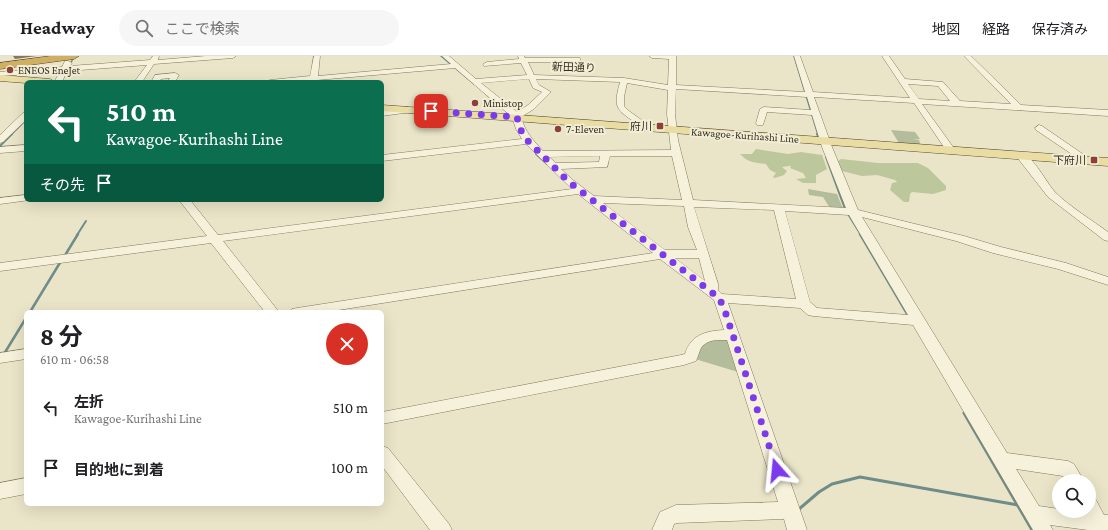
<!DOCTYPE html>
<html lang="ja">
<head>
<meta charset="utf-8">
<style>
	body { margin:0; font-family:"Crimson Pro","Noto Sans JP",serif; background:#f6f6f6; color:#202124; height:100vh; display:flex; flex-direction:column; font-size:15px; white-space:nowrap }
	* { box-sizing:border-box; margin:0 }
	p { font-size:13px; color:#757577 }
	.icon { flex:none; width:22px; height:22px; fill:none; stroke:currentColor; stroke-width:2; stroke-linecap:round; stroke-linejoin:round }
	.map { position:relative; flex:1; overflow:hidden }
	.side { position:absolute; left:24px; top:254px; width:360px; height:196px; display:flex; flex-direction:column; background:#fff; border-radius:6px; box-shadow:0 4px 16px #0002 }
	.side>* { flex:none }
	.hud { position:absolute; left:24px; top:24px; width:360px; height:122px; border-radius:6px; box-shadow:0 4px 16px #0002; background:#0b6e4f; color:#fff; overflow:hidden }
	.tools { position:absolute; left:1052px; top:418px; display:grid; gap:8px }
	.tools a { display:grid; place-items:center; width:44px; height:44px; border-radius:50%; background:#fff; box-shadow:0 4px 16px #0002; font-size:20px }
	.pin { position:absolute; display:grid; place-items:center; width:34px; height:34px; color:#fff; margin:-17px; border-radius:8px; box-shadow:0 2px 6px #0006 }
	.me { position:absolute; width:44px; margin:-22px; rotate:342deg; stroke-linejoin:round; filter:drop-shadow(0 0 3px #0008) }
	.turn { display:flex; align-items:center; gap:14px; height:84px; padding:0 16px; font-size:18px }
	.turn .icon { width:52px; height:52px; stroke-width:2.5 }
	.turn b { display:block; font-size:28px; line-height:34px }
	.then { display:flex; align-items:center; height:38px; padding:0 16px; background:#0003; gap:8px; font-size:15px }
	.round { display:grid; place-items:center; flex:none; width:42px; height:42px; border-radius:21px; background:#f6f6f6 }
	.overview { display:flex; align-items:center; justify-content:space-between; height:68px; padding:0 16px }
	h1 { font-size:24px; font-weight:700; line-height:30px }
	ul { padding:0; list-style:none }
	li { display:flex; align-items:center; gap:12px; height:60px; padding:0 16px }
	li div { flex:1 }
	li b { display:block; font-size:15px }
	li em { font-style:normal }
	header { display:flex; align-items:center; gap:24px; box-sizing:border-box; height:56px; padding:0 20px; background:#fff; border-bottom:1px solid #e0e0e0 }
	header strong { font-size:19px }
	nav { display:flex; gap:22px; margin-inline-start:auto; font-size:14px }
	.search { width:280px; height:36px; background:#f6f6f6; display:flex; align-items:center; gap:10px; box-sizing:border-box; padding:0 14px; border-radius:22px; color:#757577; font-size:15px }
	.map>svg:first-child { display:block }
	.green { fill:#bcc79c }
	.cemetery { fill:#b4bd9b }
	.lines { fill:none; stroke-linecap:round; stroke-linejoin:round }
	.stream-far3 { stroke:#708c89; stroke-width:1.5 }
	.stream-far2 { stroke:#708c89; stroke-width:2 }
	.stream-far1 { stroke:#708c89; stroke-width:2.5 }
	.stream { stroke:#708c89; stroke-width:3 }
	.minor-casing { stroke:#84785e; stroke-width:1 }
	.major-casing { stroke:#524632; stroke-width:1 }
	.highway-casing { stroke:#524632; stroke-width:1 }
	.minor { fill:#f5f1da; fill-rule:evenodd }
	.major { fill:#e9dda4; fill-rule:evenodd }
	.highway { fill:#d0af61; fill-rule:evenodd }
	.shaded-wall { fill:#89755a }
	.route { stroke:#7c3aed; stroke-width:7; stroke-dasharray:0 12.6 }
	.poi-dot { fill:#8d4035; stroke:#f2eed6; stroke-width:1.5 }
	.labels { text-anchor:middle; stroke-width:4; stroke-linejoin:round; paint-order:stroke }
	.far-street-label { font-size:11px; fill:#362e21; stroke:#f2eed6 }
	.far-poi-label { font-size:11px; fill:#362e21; stroke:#f2eed6; text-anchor:start }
</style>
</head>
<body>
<header>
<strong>Headway</strong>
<div class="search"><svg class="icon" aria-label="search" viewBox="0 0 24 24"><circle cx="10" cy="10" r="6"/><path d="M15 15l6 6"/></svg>ここで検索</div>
<nav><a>地図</a><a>経路</a><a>保存済み</a></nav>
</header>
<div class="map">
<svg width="1108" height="474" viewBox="0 0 1108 474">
	<rect width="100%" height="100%" fill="#eae5c8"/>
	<!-- green -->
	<g class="green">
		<path d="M756,93L788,98L801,96L822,99L827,113L816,119V127H803L796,123L806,122L803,117L790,112L791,110H789L782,111L787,115L784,119L775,122L773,121L776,117L770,114L766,108C753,106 749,107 740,98H752Z"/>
		<polygon points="841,103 878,107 918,107 928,112 946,130 946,134 933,138 912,136 910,138 909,146 904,146 890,134 892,127 897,126 895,124 877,119 862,120 842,115 838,105"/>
	</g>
	<!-- cemetery -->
	<g class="cemetery">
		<polygon points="891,74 915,76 920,83 913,84 919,84 921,90 900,89"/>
		<polygon points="808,133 837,138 843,153 830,152 823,141 809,139"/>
		<polygon points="727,283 738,316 695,303 704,284"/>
	</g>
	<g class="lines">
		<!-- stream-far3 -->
		<g class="stream-far3">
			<polyline points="441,0 474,28"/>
			<polyline points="794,0 818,79"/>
			<polyline points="70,9 74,0"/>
			<polyline points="487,39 500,50"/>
			<polyline points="11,79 26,64"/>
		</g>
		<!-- stream-far2 -->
		<g class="stream-far2">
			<polyline points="817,78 819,83"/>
			<polyline points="0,90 12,78"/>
			<polyline points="536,98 547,108"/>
			<polyline points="826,101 845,153 861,179"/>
			<polyline points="77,179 86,165"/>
		</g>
		<!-- stream-far1 -->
		<g class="stream-far1">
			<polyline points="860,178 909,261"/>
			<polyline points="64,201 78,178"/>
			<polyline points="30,256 61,205"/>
			<polyline points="4,298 26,262"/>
		</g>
		<!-- stream -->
		<g class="stream">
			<polyline points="964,357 1032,474"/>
			<polyline points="798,454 819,436 832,428 860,421 1018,449"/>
		</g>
		<defs>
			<g id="minor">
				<polygon points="153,0 159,0 158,4 206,0 236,0 233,2 154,8 142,26 134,26 147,9 67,15 62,26 54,26 60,16 0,20 0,16 62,11 65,5 68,5 72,7 70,10 150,4"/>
				<path d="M314,0H320L318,20L451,8L442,0H449L476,23L527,19L521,7L484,10L483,8L487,6L519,3L518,0H524L525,2H580V6H528L534,19L624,22L668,29L669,3L652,2L649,0H676V29L805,36L794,0H800L813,36L910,42L882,0H889L905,23L943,26L960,45L1011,48L964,0H971L1021,49L1108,54V60L922,48L956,95L951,98L948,97L914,47L814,41L832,91L858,154L964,180L1001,191L1066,207L1108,221V229L1058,213L993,197L956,185L862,161L1007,397L1068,405L1074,408L1084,425H1066L1063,420L1016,413L1039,450L1059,453V455H1089V442L1096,444L1104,459H1108V474H1088L1050,469L1053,474H1033L913,269L813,260L808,259L800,252L728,247L807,474H787L784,463L677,467L674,468L672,474H652L660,456L676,449L778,446L727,284C718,284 707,283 701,292C699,296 698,301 696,305L684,309L382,368V356L681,299L685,298C691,279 705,275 724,274L714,244L660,203L326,256H290L292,253L297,252L653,197L578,138L223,185L279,256H265L211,187L0,215V207L207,180L179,144H190L218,179L572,133L526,88L382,105V99L522,83L516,73L512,61L455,12L317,24V26H266L270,24L310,20ZM529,23L533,32L542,36L528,49L517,56L481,27ZM536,23L620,26C614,49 614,53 635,66L634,71L638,74L642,71L643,65L629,55L624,50V41L627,27L668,34L667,58L671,94L543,95C533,84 525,76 521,61L534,53L551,36L539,29ZM908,28L938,30L950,45L919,43ZM676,33L807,41L811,54L764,51L760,53L756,67L757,69H763L767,56L812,59L822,91L846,152L693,144L678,84L675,58ZM600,100L599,106L556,107L549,101ZM610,100H672L682,144L594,140L573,124L561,113L607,111ZM603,147L684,150L688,171L697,194H665ZM694,151L774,154L796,243L722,238L718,234V228ZM785,155L849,159L908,259L817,252L810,246ZM675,202H699L705,225Z"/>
				<polygon points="175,17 179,19 175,26 167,26 170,22 161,23 159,26 151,26 155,19"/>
				<polygon points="408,51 412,54 411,56 382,60 382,54"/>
				<polygon points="26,56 26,64 3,86 0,87 0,79 23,57"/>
				<polygon points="1039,69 1042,70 1093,105 1091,107 1085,107 1036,74 1035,72"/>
				<polygon points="26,89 26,95 0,97 0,91"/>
				<path d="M1021,97C1034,100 1046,127 1056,137C1069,150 1093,165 1108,176V185L1104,184L1048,141L1016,100Z"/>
				<polygon points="26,139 26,144 30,144 0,148 0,142"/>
				<polygon points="26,293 26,303 0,307 0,297"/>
				<polygon points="382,390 388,392 449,468 452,474 430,474 382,410"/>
				<polygon points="26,422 26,438 0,443 0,427"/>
			</g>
			<g id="major">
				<polygon points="0,19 50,23 55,26 26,27 0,25"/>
				<polygon points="382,49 1108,102 1108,110 382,55"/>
			</g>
			<polygon id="highway" points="51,0 79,0 74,3 0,13 0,7"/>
		</defs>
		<!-- minor casing -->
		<use href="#minor" class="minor-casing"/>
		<!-- major casing -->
		<use href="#major" class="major-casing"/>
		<!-- highway casing -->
		<use href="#highway" class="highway-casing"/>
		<!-- minor -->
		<use href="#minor" class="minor"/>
		<!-- major -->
		<use href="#major" class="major"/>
		<!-- highway -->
		<use href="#highway" class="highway"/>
	</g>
	<!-- shaded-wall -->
	<polygon class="shaded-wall" points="13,0 37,0 15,3"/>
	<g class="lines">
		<!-- route -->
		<polyline class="route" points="431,55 517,61 520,73 528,85 569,126 719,242 724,252 777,414"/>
	</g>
	<!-- markers -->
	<g class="poi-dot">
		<circle cx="10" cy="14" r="4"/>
		<circle cx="475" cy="47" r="4"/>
		<rect x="656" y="66" width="8" height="8" rx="2"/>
		<circle cx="558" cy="73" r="4"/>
		<rect x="1090" y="100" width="8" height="8" rx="2"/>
	</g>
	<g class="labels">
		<!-- far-street labels -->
		<g class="far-street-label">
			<text transform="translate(574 11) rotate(2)" y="4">新田通り</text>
			<text transform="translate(745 79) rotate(4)" y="4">Kawagoe-Kurihashi Line</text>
		</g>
		<!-- far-poi labels -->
		<g class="far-poi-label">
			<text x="18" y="18">ENEOS EneJet</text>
			<text x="483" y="51">Ministop</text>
			<text x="652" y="74" text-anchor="end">府川</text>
			<text x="566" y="77">7-Eleven</text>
			<text x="1086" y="108" text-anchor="end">下府川</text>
		</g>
	</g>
</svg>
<div class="tools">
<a><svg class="icon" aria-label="search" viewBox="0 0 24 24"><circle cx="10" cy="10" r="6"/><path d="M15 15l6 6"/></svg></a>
</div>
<div class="pin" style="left:431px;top:55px;background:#d93025"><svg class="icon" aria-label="arrive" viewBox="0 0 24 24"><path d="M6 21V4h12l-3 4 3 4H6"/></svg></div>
<svg class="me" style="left:777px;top:414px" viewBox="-20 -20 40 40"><path d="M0-17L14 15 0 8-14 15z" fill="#7c3aed" stroke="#fff" stroke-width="4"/></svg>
<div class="hud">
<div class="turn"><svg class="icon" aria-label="left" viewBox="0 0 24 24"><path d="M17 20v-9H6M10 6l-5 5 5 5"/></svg><div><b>510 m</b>Kawagoe-Kurihashi Line</div></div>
<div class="then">その先<svg class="icon" aria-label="arrive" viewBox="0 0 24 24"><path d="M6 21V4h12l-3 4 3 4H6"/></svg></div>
</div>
<section class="side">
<div class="overview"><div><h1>8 分</h1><p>610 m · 06:58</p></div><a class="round" style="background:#d93025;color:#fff"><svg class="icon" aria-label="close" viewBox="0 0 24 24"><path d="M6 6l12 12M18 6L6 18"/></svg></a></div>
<ul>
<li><svg class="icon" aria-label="left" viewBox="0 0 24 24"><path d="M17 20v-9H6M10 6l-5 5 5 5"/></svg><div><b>左折</b><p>Kawagoe-Kurihashi Line</p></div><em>510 m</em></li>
<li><svg class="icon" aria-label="arrive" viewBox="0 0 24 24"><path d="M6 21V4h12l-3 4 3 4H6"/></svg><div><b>目的地に到着</b></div><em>100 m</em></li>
</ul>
</section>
</div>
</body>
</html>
